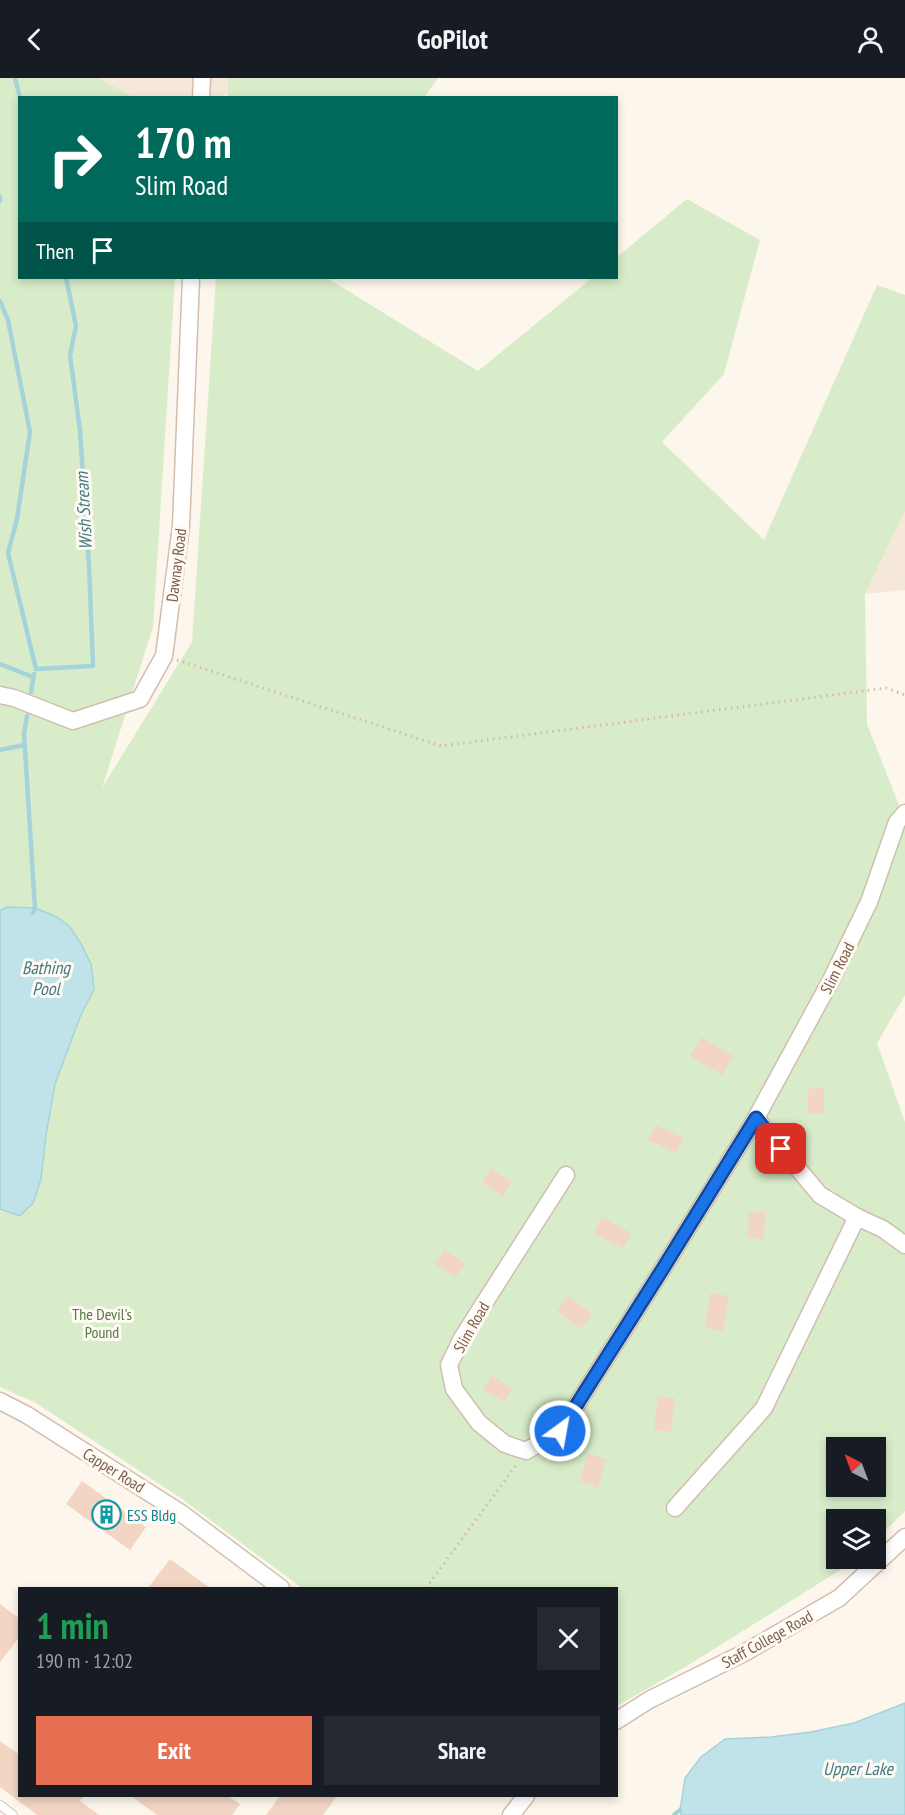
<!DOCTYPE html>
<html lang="en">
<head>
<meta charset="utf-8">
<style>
	body { margin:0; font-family:"PT Sans Narrow",sans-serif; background:#242831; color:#f1f3f6; height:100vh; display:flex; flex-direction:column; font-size:22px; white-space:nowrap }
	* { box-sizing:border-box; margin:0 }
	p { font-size:20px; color:#9ea1a6 }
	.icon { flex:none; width:33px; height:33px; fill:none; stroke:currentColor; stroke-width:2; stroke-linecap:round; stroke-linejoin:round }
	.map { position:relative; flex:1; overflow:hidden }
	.details { position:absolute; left:18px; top:1509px; width:600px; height:210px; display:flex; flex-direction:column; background:#171b24; border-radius:0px; box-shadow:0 3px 9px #0003 }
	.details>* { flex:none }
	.top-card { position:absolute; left:18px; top:18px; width:600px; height:183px; border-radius:0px; box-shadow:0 3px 9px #0003; background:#00695c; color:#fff; overflow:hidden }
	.needle { width:39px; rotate:318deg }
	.fabs { position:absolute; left:826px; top:1359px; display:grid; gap:12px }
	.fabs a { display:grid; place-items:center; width:60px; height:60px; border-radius:0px; background:#171b24; box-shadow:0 3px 9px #0003; font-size:30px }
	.pin { position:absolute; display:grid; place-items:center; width:51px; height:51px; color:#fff; margin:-26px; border-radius:12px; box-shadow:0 3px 9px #0006 }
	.me { position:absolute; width:66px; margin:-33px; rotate:32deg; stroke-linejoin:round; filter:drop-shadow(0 0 4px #0008) }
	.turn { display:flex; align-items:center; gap:21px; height:126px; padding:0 18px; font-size:27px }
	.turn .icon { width:78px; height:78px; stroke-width:2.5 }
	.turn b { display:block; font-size:42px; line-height:51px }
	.then { display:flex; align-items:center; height:57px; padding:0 18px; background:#0003; gap:12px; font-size:22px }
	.round { display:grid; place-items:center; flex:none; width:63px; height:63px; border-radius:0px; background:#242831 }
	.head { display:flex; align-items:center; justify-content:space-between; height:102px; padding:0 18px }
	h1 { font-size:36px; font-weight:600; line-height:45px; color:#1e9e55 }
	.primary-button { display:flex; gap:12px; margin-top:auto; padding:12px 18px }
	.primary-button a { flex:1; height:69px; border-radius:0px; background:#e76f51; color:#fff; font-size:24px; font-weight:600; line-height:69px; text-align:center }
	.primary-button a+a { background:#242831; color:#f1f3f6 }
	header { display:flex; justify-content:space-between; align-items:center; height:78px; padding:0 18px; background:#171b24; font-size:27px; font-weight:600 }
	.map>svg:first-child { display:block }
	.residential { fill:#f5e8da }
	.green { fill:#d8ecc9; fill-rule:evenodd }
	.water { fill:#bfe3e8; stroke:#a5d3da; stroke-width:1.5 }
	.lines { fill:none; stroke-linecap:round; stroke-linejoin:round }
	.stream { stroke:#a5d3da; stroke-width:4.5 }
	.building { fill:#f3d5c3 }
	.lane-casing { stroke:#d1beb0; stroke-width:10 }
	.street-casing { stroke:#d1beb0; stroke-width:19 }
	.path { stroke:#d9b8a5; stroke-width:3; stroke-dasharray:1.5 4.5; stroke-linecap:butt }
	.lane { stroke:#fff; stroke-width:8 }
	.street { stroke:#fff; stroke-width:16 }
	.route-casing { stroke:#114b97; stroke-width:15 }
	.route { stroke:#1a73e8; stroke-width:10 }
	.labels { text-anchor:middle; stroke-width:6; stroke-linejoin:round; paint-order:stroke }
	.street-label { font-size:16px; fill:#7a5c4d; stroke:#fffaf3 }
	.park-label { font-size:16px; fill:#537a41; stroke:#fffaf3 }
	.culture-label { font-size:16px; fill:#0d838f; stroke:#fffaf3; text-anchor:start }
	.water-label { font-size:18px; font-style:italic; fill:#437c86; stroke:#fffaf3 }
</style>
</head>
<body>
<header><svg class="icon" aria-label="back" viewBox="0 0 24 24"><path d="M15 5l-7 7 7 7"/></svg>GoPilot<svg class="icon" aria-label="person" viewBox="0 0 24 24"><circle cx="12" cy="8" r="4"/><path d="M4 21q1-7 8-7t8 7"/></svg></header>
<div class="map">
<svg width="905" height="1737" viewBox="0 0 905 1737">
	<rect width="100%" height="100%" fill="#fdf6ec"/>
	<!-- residential -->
	<g class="residential">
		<polygon points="36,0 228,0 228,16 215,20 75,19"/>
		<polygon points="905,433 905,512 865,516"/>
	</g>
	<!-- green -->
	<g class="green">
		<path d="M0,0H99L132,19L20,20V200H175L153,549L102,710L192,564L216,200H327L478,293L592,200H616L617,179L687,121L760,162L724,296L662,364L764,462L877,207L905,217V433L865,516L867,646L905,742V917L877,965L905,1044V1433L876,1462V1442H837V1480L857,1481L853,1484L690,1586L617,1628L616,1510H302L182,1421L36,1325L0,1309V1131L20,1138L41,1101L46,1057L55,1006L80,939L94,911L91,886L80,864L70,849L8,829L0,832ZM837,1370H876V1408H837Z"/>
		<polygon points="228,0 438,0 424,20 228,19"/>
	</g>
	<!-- water -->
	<g class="water">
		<polygon points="7,829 35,830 57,839 70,849 80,864 91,886 94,911 80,939 55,1006 46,1057 41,1101 33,1125 20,1138 0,1131 0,832"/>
		<polygon points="905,1625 905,1737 681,1737 680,1732 685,1700 701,1679 725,1661 771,1659 811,1654 854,1645"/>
	</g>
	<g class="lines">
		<!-- stream -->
		<g class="stream">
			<polyline points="15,0 20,20"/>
			<polyline points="0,119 0,123"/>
			<polyline points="0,223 8,242 30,354 17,441 8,475 36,591"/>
			<polyline points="0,586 33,599"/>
			<polyline points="36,591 93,588 89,487 80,353 70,277 76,248 66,200"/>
			<polyline points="31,614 34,596"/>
			<polyline points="27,638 24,656 35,830 33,835"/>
			<polyline points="0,672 24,667"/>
			<polyline points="674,1737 680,1732"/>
		</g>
	</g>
	<!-- building -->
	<g class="building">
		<polygon points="701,959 733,978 722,997 690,978"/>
		<polygon points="824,1010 824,1035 808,1036 808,1011"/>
		<polygon points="655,1047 684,1060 676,1075 648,1062"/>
		<polygon points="491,1091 512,1104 503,1118 482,1104"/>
		<polygon points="749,1133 765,1134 764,1161 748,1160"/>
		<polygon points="602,1139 631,1155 623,1170 594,1155"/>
		<polygon points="444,1172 465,1185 456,1199 435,1186"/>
		<polygon points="710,1215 729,1218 723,1253 705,1250"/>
		<polygon points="568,1218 592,1236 581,1251 557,1233"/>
		<polygon points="492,1297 512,1311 504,1324 483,1311"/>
		<polygon points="658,1319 675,1320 671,1354 654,1352"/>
		<polygon points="588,1376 606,1381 598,1409 580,1403"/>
		<polygon points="82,1403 146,1449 130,1472 66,1426"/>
		<polygon points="170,1481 210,1510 148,1510"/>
		<polygon points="0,1526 20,1541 20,1558 0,1584"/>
		<polygon points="0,1663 20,1677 20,1718 84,1718 80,1723 99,1737 37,1737 0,1709"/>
		<polygon points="131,1718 228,1718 240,1726 232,1737 157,1737"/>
		<polygon points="280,1718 337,1718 323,1737 266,1737"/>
	</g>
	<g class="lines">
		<defs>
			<polyline id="lane" points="0,1727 13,1737"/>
			<g id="street">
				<polyline points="201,20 202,0"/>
				<polyline points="0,617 14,620 73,643 140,621 164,578 181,448 191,200"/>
				<polyline points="756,1040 820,1117 857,1139 883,1151 905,1167"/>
				<polyline points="566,1097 462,1260 449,1287 454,1311 479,1345 505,1366 526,1373 560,1353 662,1192 756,1040 830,904 869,824 897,744 905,735"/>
				<polyline points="0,1323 27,1337 181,1435 281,1510"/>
				<polyline points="675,1430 764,1330 857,1139"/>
				<polyline points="616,1643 649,1622 744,1575 839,1520 905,1459"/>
				<polyline points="511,1737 526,1718"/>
			</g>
		</defs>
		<!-- lane casing -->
		<use href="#lane" class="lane-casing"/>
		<!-- street casing -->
		<use href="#street" class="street-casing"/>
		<!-- path -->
		<g class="path">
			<polyline points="177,582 441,668 886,610 905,617"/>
			<polyline points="426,1510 517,1386"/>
		</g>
		<!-- lane -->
		<use href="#lane" class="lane"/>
		<!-- street -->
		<use href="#street" class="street"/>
	</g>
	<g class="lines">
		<defs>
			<polyline id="route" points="560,1353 662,1192 756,1040 781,1071"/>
		</defs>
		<!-- route casing -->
		<use href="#route" class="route-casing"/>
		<!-- route -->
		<use href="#route" class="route"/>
	</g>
	<!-- icons -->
	<defs>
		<symbol id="building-ring" viewBox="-11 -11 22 22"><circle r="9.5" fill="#fffaf3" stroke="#0f9aa8" stroke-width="1.5"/><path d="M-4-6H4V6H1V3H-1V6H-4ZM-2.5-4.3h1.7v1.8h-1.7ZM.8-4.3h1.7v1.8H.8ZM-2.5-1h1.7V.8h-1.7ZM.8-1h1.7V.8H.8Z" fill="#0f9aa8"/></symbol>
	</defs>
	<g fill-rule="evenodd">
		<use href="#building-ring" x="90" y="1420" width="33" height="33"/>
	</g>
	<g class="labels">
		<!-- street labels -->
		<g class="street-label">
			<text transform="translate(176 487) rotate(-83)" y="6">Dawnay Road</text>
			<text transform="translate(837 890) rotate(-63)" y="6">Slim Road</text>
			<text transform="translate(471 1249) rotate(-60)" y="6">Slim Road</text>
			<text transform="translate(114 1392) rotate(32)" y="6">Capper Road</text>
			<text transform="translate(767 1561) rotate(-29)" y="6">Staff College Road</text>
		</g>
		<!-- park labels -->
		<g class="park-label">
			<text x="102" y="1242">The Devil's<tspan x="102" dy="18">Pound</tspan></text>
		</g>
		<!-- culture labels -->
		<g class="culture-label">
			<text x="127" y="1443">ESS Bldg</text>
		</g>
		<!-- water labels -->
		<g class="water-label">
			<text transform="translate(84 433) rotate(-93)" y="6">Wish Stream</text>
			<text x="46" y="896">Bathing<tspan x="46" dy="21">Pool</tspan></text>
			<text x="858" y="1697">Upper Lake</text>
		</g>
	</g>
</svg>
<div class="fabs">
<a><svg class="needle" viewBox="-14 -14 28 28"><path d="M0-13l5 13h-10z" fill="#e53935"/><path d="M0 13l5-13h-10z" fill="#9ea1a6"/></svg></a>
<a><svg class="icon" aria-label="layers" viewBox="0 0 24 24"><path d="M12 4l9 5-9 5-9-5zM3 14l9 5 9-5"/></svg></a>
</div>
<div class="pin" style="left:781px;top:1071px;background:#d93025"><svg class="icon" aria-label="arrive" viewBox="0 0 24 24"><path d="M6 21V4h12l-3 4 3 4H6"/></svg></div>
<svg class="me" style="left:560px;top:1353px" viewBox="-20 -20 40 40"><circle r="17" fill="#1a73e8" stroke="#fff" stroke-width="3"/><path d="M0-11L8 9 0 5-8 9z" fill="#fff"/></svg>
<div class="top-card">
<div class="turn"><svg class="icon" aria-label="right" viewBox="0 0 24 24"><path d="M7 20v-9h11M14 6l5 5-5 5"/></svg><div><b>170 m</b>Slim Road</div></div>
<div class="then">Then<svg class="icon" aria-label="arrive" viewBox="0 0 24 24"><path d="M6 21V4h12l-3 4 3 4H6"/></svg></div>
</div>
<section class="details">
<div class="head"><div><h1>1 min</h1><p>190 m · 12:02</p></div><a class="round"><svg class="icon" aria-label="close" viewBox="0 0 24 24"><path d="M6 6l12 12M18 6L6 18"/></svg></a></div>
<div class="primary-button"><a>Exit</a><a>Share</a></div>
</section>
</div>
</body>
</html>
